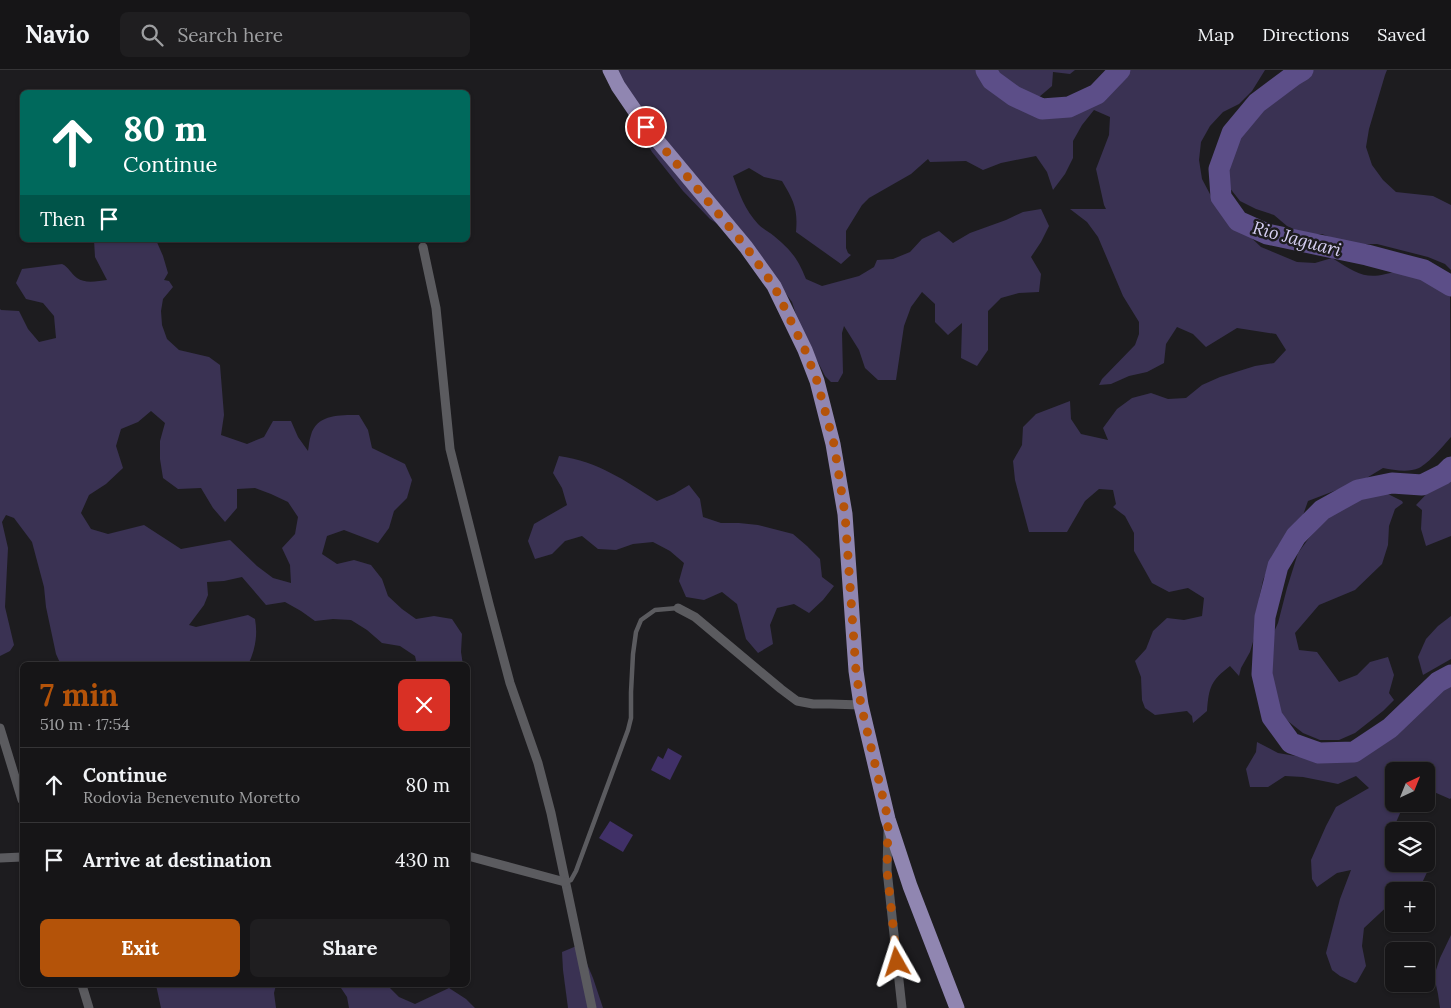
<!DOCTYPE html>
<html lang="en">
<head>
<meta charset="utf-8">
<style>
	body { margin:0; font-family:Lora,serif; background:#1f1e20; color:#f1f3f6; height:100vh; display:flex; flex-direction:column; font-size:19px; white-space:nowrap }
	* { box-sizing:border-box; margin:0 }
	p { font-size:16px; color:#9e9fa1 }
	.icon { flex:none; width:28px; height:28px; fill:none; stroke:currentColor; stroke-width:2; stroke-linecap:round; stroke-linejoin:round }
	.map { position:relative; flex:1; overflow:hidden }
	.side { position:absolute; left:20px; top:592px; width:450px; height:325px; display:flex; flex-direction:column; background:#161517; border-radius:8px; box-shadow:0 1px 4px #0004,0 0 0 1px #353436 }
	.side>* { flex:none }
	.top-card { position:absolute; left:20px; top:20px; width:450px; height:152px; border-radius:8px; box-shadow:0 1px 4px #0004,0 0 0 1px #353436; background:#00695c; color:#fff; overflow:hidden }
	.needle { width:32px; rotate:43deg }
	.tools { position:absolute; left:1385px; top:692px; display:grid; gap:10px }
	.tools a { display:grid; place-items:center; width:50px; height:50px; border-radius:8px; background:#161517; box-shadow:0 1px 4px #0004,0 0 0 1px #353436; font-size:25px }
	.pin { position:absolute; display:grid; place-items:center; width:42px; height:42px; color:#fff; margin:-21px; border:2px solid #fff; border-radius:50%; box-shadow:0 1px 5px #0007 }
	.me { position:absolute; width:55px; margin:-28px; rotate:354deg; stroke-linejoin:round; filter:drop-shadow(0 0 4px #0008) }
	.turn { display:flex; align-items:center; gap:18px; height:105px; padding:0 20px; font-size:22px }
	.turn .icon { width:65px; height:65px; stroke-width:2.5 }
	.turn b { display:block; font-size:35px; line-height:42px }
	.then { display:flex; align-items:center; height:48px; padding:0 20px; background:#0003; gap:10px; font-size:19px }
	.round { display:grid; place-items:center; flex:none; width:52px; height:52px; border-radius:8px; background:#1f1e20 }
	.head { display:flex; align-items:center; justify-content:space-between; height:85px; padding:0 20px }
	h1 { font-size:30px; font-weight:700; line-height:38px; color:#b45309 }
	.cta { display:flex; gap:10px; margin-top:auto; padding:10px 20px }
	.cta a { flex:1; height:58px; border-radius:8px; background:#b45309; color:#fff; font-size:20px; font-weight:700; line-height:58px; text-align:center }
	.cta a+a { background:#1f1e20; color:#f1f3f6 }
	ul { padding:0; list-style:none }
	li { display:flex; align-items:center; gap:15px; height:75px; padding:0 20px; border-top:1px solid #353436 }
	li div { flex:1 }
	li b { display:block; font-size:19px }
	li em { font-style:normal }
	header { display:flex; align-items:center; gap:30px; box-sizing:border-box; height:70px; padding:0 25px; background:#161517; border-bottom:1px solid #353436 }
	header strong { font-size:24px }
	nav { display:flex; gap:28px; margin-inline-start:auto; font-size:18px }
	.search { width:350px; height:45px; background:#1f1e20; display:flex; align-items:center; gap:12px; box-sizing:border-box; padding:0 18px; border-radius:8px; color:#9e9fa1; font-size:19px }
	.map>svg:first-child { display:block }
	.green { fill:#3a3253; fill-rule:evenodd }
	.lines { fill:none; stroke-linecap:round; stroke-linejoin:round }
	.river { stroke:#5c4e88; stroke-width:21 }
	.building { fill:#403067 }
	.lane { stroke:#5b5b5f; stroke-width:4.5 }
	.street { stroke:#5b5b5f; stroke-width:9 }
	.primary { stroke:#9086b1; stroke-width:15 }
	.route { stroke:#b45309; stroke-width:9; stroke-dasharray:0 16.2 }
	.labels { text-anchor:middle; stroke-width:5; stroke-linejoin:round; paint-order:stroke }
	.water-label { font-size:18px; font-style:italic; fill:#d7d0f4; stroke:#1d1c1f }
</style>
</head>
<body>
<header>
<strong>Navio</strong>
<div class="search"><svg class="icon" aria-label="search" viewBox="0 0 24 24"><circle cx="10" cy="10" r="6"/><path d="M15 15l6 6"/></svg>Search here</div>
<nav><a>Map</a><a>Directions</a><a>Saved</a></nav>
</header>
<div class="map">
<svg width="1451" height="938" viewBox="0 0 1451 938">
	<rect width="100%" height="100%" fill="#1d1c1f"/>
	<!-- green -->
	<g class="green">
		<path d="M604,0H1075L1070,4L1053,2L1052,16L1032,33L1024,35C1035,42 1041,42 1053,42C1074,42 1087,38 1100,20C1104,13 1107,6 1112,0H1265L1252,21L1239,34L1223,42L1210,56L1201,72L1199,90L1202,109L1211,126L1222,140L1261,177L1297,192L1315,193L1332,188C1361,206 1367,211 1400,200L1435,215L1450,226L1451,367C1443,376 1429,393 1419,398C1408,403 1394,400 1383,398L1360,412L1342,418L1308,431L1302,448L1278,476L1263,510L1259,529V547L1255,565L1250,582L1241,598L1239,606L1230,596C1211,611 1209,616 1207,641L1193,653L1192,646L1187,641L1155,645L1145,638L1142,630L1141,607L1135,591L1146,579L1153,561L1167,548L1184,550L1202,546L1204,528L1188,518L1169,522L1152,513L1134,481V463L1125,446L1113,437L1116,434L1113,420L1099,419L1085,431L1067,462H1029L1015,410L1013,391L1022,375L1023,357L1036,344L1070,331L1071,349L1081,364L1108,370L1103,358L1117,339L1132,328L1151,323L1168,329L1186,328L1202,315L1220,307L1255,296L1274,293L1286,280L1276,264L1237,258L1206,277L1193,264L1177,257L1166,274L1164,293L1147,302L1129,306L1111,314L1099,315L1102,309L1135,275L1139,264V252L1123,226L1098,167L1087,152L1070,139H1106L1104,135L1096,99L1109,65L1110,47L1094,40L1082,55L1073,71V88L1065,104L1053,120L1047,102L1036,86L1001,93L983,100L966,91L930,92L928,89L911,104L869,128L862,135L846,161V178L848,183L851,185L841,194L796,162C798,139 794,131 782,111L764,107L749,98L733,106C739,123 745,140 758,154C763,159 769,162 774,166C791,180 798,189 806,209L822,216L859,206L874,197L877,190L893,189L910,182L922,169L939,161L953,173L970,163L1006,150L1023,142L1041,139L1049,156L1041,172L1031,187L1041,204L1039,222L1019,223L1001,228L988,241V280L977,296L961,288L962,253L948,265L935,252V234L922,222L911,237L904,256L896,310H878L865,298L859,280L844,256L842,263L843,303L838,312H831L825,306L800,257L792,232L758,185L746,173L710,149L683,121L652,82L613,18Z"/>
		<polygon points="1311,0 1387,0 1385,5 1369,59 1366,77 1372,95 1383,110 1396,122 1433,126 1451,135 1451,200 1445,194 1428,187 1377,174 1360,174 1340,171 1322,164 1304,164 1287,156 1274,145 1256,139 1240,131 1229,117 1225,99 1239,66 1250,52 1259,36 1271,23 1286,13"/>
		<path d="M94,170H156L163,186L168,203L164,210L169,211L173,217L163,229L161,241L162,255L167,269L179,280L209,287L220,295L224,345L221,365L247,374L264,367L273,351H291L298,367L308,381C309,376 309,370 311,365C317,344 340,345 359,345L368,360L372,378L405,394L412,410L407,428L394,441L389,458L378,473L344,460L327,466L322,484L337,494L354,490L371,495L382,509L388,526L402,539L416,549L434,546L452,549L462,564L461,582L463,595H417L415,586L400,576L382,573L367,560L351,550L333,549L315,551L301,541L285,532L266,535L242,507L224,511L207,512L208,525L204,535L189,555L196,557L248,545L255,549C258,566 255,580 248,595H61L56,584L46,537L44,517L32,472L14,448L6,445L2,452L8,478L5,537L14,575L10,581L0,586V239L1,240L19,241L28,259L39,272L56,268L54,246L43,233L26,229L16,213L22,199L62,194C69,197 71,204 77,208C85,214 98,211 107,210L95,187ZM151,341L165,353L160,371V389L163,408L178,419L201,418L213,438L225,452L237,438V419L255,418L271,424L288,432L298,447L295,464L282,478L290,495L291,513L273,508L257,496L230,470L181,479L144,455L108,464L91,459L81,443L89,425L106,414L123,398L116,376L121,359L138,352Z"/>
		<path d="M559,386C599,392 624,410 657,431L674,424L689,415L700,429L703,447L721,453H739L758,455L793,464L807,476L820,489L822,507L834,516L823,530L809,543L794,534L777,538L770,555L773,574L758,583L746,569L737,534L722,522L704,530L686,527L679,511L684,493L670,481L653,472L633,474L616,480L598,479L582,466L565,471L552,484L535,489L528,471L534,454L567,435L562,418L553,403Z"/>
		<polygon points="1451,404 1451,466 1426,476 1421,459 1422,440 1416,435 1437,413"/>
		<polygon points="1384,422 1402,431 1403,433 1395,439 1389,456 1388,475 1382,494 1355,520 1319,535 1295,563 1299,580 1317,582 1339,612 1357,605 1370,592 1388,587 1394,605 1389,623 1394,630 1383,641 1355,663 1339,670 1320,670 1303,663 1289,652 1276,639 1268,623 1263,586 1278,553 1287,518 1298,483 1309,468 1333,442 1349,431"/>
		<polygon points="1451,546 1451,589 1423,605 1418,587 1426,569 1438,556"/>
		<path d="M1451,615V728L1450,729L1434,722L1426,726V701H1394V734H1413L1401,741L1394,757L1399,761H1394V794H1426V778L1430,796L1422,813L1407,821H1394V830L1364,858L1362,876L1366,896L1357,912L1355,913L1340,906L1332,900L1326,883L1340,829L1351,800L1337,803L1317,817L1312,809L1311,790L1326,756L1336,737L1369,718L1356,706L1338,714L1303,707L1285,706L1268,717H1250L1246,699L1256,682L1257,672L1278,683L1313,689H1350L1366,681L1380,670L1406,644L1412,634C1420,631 1426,623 1434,619C1439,616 1445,616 1451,615Z"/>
		<polygon points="1451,865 1451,938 1440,938 1438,924 1434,906 1440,888"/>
		<polygon points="579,875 593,908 603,938 568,938 563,900 562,882"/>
		<polygon points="156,915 276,915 274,923 276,938 161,938"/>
		<polygon points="339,915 387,915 399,927 415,934 449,918 466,929 475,938 349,938 347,927"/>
	</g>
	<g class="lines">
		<!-- river -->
		<g class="river">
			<polyline points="986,0 992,10 1014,26 1042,39 1069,37 1097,24 1120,0"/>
			<polyline points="1303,0 1293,6 1257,33 1232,63 1219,99 1221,127 1238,151 1267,164 1367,185 1424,200 1451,216"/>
			<polyline points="1451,397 1444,404 1422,415 1392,413 1358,420 1322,440 1296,466 1278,496 1265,547 1262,604 1272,647 1291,673 1319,683 1354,682 1390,658 1438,612 1451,605"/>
		</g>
	</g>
	<!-- building -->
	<g class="building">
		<polygon points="668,678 682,686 670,710 651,700 658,686 663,689"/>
		<polygon points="610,751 633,765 623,782 599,768"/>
	</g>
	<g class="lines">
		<!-- lane -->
		<polyline class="lane" points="565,812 571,810 576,801 628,660 631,648 631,622 633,584 636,562 641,550 655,540 678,538"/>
		<!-- street -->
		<g class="street">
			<polyline points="423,177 436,238 450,379 489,534 510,613 538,693 551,743 592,938"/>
			<polyline points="678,538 695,547 781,619 797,631 813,634 830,634 861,635"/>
			<polyline points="0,658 22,730"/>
			<polyline points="888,761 887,800 902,938"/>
			<polyline points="468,786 565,812"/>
			<polyline points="0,788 22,787"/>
			<polyline points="82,915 89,938"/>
		</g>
		<!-- primary -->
		<polyline class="primary" points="610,0 618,16 646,57 746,177 774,216 805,280 817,311 833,374 845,444 856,601 861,635 888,749 910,816 957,938"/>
	</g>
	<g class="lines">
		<!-- route -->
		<polyline class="route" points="646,57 746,177 774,216 805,280 817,311 834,374 845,444 856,601 861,635 888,749 887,800 897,892"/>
	</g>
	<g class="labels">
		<!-- water labels -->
		<g class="water-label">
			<text transform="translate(1297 169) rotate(15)" y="6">Rio Jaguari</text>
		</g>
	</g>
</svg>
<div class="tools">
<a><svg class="needle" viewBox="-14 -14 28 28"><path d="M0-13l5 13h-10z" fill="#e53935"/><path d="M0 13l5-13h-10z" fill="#9e9fa1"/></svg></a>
<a><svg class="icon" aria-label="layers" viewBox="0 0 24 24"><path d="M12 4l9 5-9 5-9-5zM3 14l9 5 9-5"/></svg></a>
<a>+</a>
<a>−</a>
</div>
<div class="pin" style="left:646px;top:57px;background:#d93025"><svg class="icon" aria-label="arrive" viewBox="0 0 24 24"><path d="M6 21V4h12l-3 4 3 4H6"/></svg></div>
<svg class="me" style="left:897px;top:892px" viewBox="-20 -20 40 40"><path d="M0-17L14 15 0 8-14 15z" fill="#b45309" stroke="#fff" stroke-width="4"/></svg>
<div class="top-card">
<div class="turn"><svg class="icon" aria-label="ahead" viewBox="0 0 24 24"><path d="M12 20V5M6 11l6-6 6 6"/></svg><div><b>80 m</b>Continue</div></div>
<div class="then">Then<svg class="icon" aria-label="arrive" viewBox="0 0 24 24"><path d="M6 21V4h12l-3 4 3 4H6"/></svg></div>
</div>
<section class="side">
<div class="head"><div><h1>7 min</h1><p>510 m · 17:54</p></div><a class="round" style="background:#d93025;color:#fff"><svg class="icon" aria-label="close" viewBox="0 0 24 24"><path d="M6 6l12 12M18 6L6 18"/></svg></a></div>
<ul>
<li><svg class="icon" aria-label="ahead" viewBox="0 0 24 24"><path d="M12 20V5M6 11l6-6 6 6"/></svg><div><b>Continue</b><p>Rodovia Benevenuto Moretto</p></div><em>80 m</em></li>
<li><svg class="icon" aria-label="arrive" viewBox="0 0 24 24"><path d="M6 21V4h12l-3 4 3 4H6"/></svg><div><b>Arrive at destination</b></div><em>430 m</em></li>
</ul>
<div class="cta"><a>Exit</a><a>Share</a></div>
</section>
</div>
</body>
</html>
